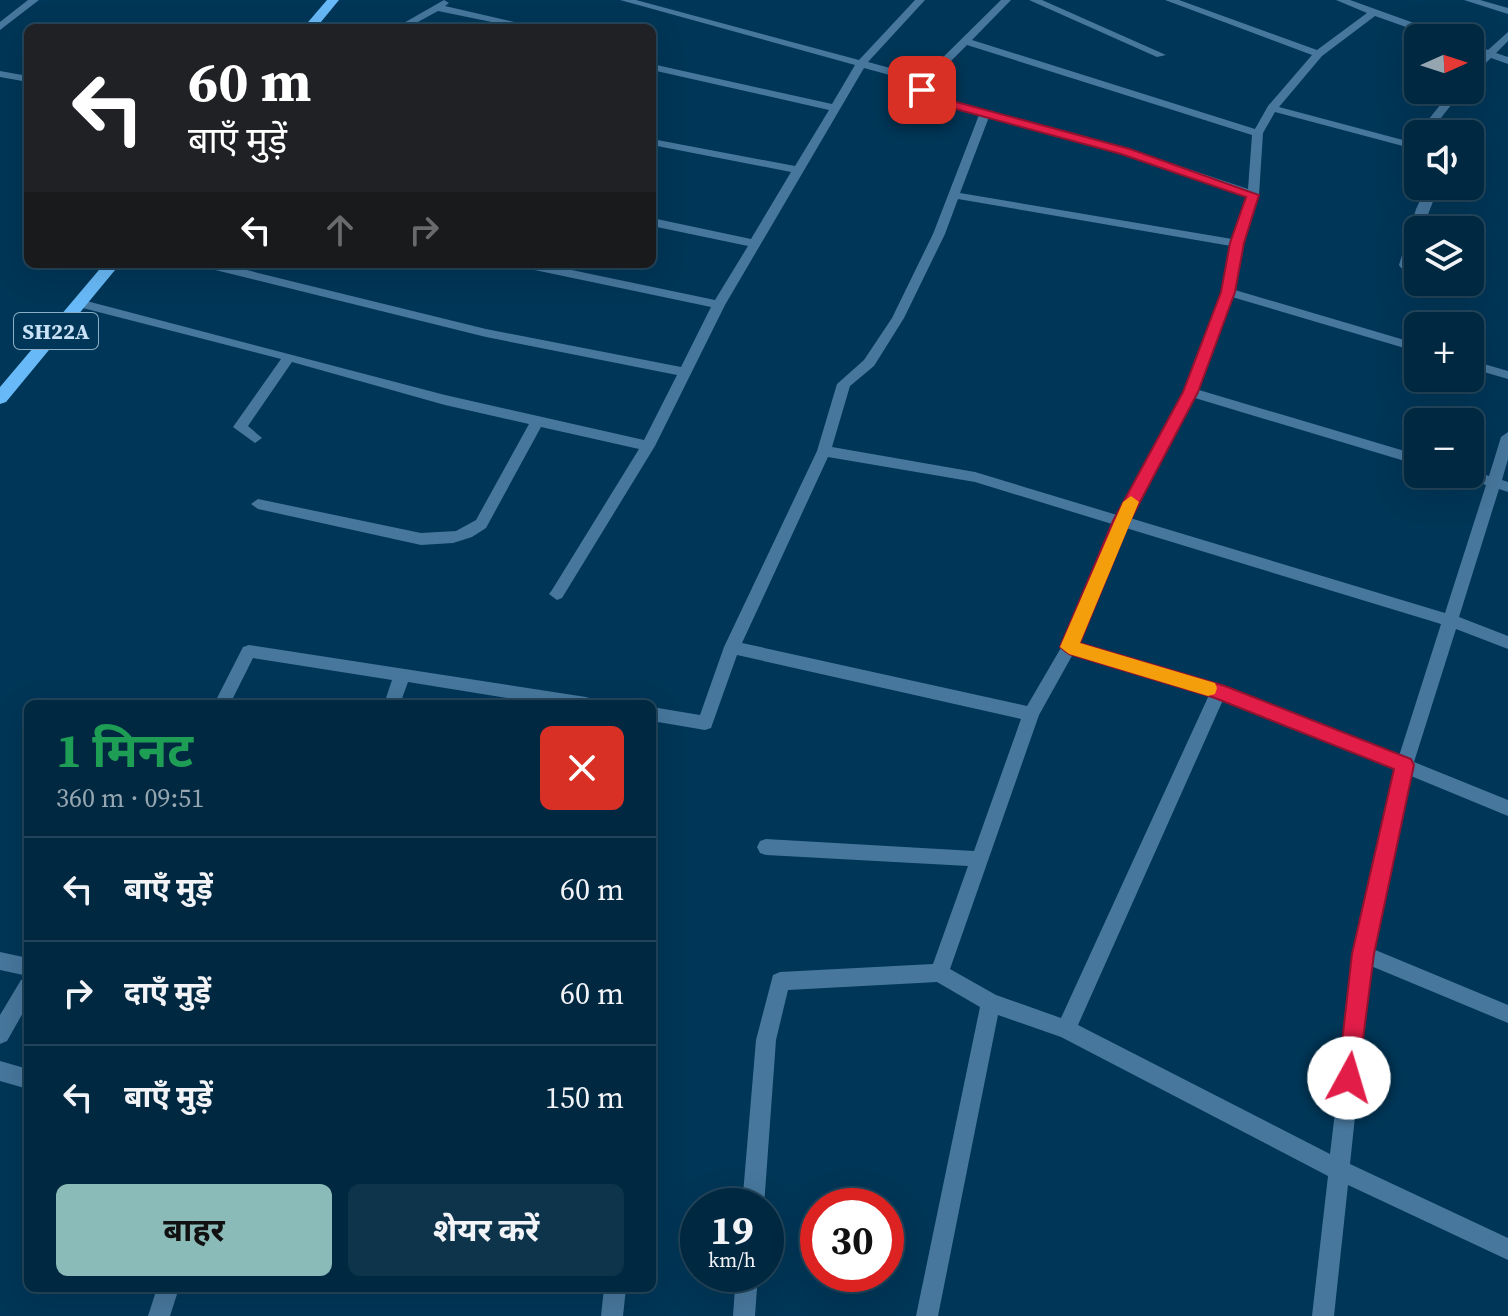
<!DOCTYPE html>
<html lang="hi">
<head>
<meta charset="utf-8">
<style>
	body { margin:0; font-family:"Source Serif 4","Noto Sans Devanagari",serif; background:#0e344c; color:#f1f3f6; height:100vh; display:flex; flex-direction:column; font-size:30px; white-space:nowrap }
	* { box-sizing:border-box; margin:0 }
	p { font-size:26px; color:#95a6b1 }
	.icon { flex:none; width:44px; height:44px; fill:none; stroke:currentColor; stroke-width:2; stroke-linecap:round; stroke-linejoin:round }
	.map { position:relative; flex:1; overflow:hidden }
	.sheet { position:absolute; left:24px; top:700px; width:632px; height:592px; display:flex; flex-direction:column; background:#002841; border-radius:12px; box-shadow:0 8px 32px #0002,0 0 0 2px #22445a }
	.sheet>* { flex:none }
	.banner { position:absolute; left:24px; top:24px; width:632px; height:244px; border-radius:12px; box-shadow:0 8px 32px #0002,0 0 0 2px #22445a; background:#202124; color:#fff; overflow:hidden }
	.needle { width:52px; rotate:87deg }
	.buttons { position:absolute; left:1404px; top:24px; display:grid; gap:16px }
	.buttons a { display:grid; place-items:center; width:80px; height:80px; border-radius:12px; background:#002841; box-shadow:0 8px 32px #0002,0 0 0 2px #22445a; font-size:40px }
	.speed { position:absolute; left:680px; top:1188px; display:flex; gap:16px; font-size:40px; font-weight:700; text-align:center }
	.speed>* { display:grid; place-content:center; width:104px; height:104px; border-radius:50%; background:#002841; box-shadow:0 8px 32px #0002,0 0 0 2px #22445a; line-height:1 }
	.speed small { font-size:20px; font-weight:400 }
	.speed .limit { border:12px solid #d22; background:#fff; color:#111 }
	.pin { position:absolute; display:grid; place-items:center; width:68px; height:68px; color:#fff; margin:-34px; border-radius:16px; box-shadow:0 4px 12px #0006 }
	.me { position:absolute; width:88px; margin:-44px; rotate:6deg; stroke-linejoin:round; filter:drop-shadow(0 0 6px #0008) }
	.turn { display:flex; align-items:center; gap:28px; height:168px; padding:0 32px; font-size:36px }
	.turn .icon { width:104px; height:104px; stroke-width:2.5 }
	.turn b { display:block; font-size:56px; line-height:68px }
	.lanes { display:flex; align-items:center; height:76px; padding:0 32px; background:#0003; justify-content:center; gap:40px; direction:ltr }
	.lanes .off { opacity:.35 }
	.round { display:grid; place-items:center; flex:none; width:84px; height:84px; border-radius:12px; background:#0e344c }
	.overview { display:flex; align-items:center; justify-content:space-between; height:136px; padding:0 32px }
	h1 { font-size:48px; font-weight:700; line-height:60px; color:#1e9e55 }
	.button { display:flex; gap:16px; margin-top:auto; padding:16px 32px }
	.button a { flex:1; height:92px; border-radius:12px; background:#8bbbb9; color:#111; font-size:32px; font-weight:700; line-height:92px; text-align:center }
	.button a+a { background:#0e344c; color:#f1f3f6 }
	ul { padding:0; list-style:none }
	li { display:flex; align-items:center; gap:24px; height:104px; padding:0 32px; border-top:2px solid #22445a }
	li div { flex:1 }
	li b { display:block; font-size:30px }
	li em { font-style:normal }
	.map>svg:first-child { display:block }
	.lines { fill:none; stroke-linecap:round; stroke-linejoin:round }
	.street { fill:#47779d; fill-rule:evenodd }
	.primary { fill:#68b9f7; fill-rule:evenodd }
	.route { fill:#e11d48; stroke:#92132f; stroke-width:2 }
	.slow { fill:#f59e0b }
	.labels { text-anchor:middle; stroke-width:6; stroke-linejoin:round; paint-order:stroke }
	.shield { fill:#003657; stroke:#8daec7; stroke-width:2 }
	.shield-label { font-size:22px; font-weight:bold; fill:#c9e2f7 }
</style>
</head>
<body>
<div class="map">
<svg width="1508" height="1316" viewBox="0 0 1508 1316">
	<rect width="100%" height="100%" fill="#003657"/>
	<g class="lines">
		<!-- street -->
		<g class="street">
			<polygon points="28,0 39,0 0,30 0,22"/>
			<polygon points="444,0 449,3 445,6 540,28 521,28 438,11 407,28 395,28"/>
			<path d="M620,0H636L859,60L915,0H925L868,62L923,77L1001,0H1011L972,40L1255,129L1268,106L1312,55L1165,0H1179L1317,50L1367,13L1336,0H1350L1450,36L1451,38H1437L1375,16L1322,56L1279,107L1418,144V150L1275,112L1263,133L1259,195L1243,243L1235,290L1418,344V352L1232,297L1199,390L1418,455V465L1195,398L1130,518L1445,613L1486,485L1461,478L1459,474H1470V470L1489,476L1501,437L1508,432V459L1502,480L1508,482V492L1499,489L1459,617L1508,636V649L1456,629L1414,762L1508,800V816L1411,776L1373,949L1508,1005V1023L1371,966L1350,1164L1508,1238V1260L1348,1185L1334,1316H1312L1328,1176L1061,1037L998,1015L938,1316H916L980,1007L937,982L788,990L776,1040L764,1206H742L756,1040L773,975L780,972L933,964L968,866L766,855L760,853L757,847L760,841L766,839L974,851L1021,719L737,655L711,728L705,730L652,721V707L700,715L724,647L817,451L837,384L864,360L892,318L933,234L979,115L941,104L918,92L919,83L864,68L725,305L655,446L562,598L557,600L549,594L552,590L639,449L541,427L486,528L472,537L453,543L421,545L258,509L251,504L258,499L421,533L456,531L476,520L529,424L445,405L292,362L248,426L262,438L255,443L233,427L281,359L75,306L73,303L79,299L445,395L644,440L677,375L486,337L203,267L201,264H222L486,329L681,367L711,307L525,268L519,264H543L715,300L748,246L652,226V218L751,239L791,172L652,145V139L795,166L829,110L652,70V64L832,104L855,65ZM967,45L1252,135L1248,189L1129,149L949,100L928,89L930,82ZM989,117L1121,153L1247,197L1232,239L960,193ZM958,199L1231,246L1222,292L1184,392L1117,515L975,472L832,447L850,386L874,366L904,318L945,234ZM828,457L975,482L1112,524L1062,646L1027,706L742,643ZM1126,528L1441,624L1399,756L1225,686L1078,643ZM1073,654L1209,695L1061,1018L996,995L950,969L1039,715ZM1223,700L1395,770L1354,954L1330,1154L1078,1025Z"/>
			<polygon points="1029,0 1042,0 1166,55 1157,57"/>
			<polygon points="1464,0 1480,0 1508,8 1508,14"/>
			<polygon points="1508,32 1508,41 1496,53 1508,57 1508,64 1491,58 1470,78 1470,69 1483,55 1470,50 1470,44 1488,50"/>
			<polygon points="0,71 28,76 28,82 0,77"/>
			<polygon points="1452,90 1463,90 1433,128 1425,128 1425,124"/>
			<polygon points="1427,186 1439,186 1422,230 1418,230 1418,242 1411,265 1405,269 1401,268 1399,265 1416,209"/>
			<polygon points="1470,360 1508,371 1508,379 1470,368"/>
			<polygon points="249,645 586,697 592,699 594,704 543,704 408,682 400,704 384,704 392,680 253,658 230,704 214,704 243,647"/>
			<polygon points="0,952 28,958 28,976 0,970"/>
			<polygon points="28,977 28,1004 7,1041 0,1044 0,1015 21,980"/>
			<polygon points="0,1061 28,1069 28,1089 0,1081"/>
			<polygon points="736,1274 758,1274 755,1316 733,1316"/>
			<polygon points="157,1288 179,1288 170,1316 148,1316"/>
			<polygon points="604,1288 626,1288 623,1316 601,1316"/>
		</g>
		<!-- primary -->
		<g class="primary">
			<polygon points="327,0 339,0 316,28 303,28"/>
			<polygon points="104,264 120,264 6,402 0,404 0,387"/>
		</g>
	</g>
	<!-- route -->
	<polygon class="route" points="917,87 926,87 949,100 1130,149 1259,195 1244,243 1235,292 1198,392 1130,521 1080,643 1225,686 1411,759 1414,765 1374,954 1357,1086 1349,1089 1341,1086 1338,1078 1352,954 1394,769 1215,698 1069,654 1060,647 1113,521 1183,392 1221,292 1230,243 1246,197 1121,154 941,105 917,93"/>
	<!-- slow -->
	<polygon class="slow" points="1131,496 1139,502 1080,643 1215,683 1217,688 1215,694 1208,696 1069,654 1060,647 1123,502"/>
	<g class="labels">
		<!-- shield labels -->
		<rect class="shield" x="14" y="313" width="84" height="36" rx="6"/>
		<g class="shield-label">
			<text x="56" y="339">SH22A</text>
		</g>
	</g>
</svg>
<div class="buttons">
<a><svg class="needle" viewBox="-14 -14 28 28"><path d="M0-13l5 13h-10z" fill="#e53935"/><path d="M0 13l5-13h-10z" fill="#95a6b1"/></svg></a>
<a><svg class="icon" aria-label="sound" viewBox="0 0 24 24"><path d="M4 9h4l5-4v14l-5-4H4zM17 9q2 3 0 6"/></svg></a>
<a><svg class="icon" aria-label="layers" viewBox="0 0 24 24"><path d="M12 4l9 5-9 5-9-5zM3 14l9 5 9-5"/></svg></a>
<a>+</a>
<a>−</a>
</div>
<div class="speed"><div>19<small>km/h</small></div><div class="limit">30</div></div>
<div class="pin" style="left:922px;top:90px;background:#d93025"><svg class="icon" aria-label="arrive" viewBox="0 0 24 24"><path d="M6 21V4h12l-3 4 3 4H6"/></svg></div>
<svg class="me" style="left:1349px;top:1078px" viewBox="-20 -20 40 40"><circle r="19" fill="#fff"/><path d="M0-13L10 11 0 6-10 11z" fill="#e11d48"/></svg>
<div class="banner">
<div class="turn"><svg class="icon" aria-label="left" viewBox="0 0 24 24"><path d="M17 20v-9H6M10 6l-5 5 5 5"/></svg><div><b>60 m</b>बाएँ मुड़ें</div></div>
<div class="lanes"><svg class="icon" aria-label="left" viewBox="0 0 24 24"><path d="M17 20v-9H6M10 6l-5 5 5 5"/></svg><svg class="icon off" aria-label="ahead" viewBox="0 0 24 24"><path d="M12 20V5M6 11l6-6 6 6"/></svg><svg class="icon off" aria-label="right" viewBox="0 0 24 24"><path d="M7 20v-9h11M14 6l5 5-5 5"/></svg></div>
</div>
<section class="sheet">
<div class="overview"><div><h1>1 मिनट</h1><p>360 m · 09:51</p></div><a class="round" style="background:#d93025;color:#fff"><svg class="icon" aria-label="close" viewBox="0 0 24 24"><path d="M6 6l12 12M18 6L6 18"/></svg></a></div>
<ul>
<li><svg class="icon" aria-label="left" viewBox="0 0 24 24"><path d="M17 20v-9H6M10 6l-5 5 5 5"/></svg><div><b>बाएँ मुड़ें</b></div><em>60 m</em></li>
<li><svg class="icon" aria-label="right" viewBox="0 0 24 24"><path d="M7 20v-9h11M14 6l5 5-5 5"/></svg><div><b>दाएँ मुड़ें</b></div><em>60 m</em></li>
<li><svg class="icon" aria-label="left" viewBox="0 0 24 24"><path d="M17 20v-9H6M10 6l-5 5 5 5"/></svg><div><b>बाएँ मुड़ें</b></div><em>150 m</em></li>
</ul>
<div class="button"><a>बाहर</a><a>शेयर करें</a></div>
</section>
</div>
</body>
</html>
